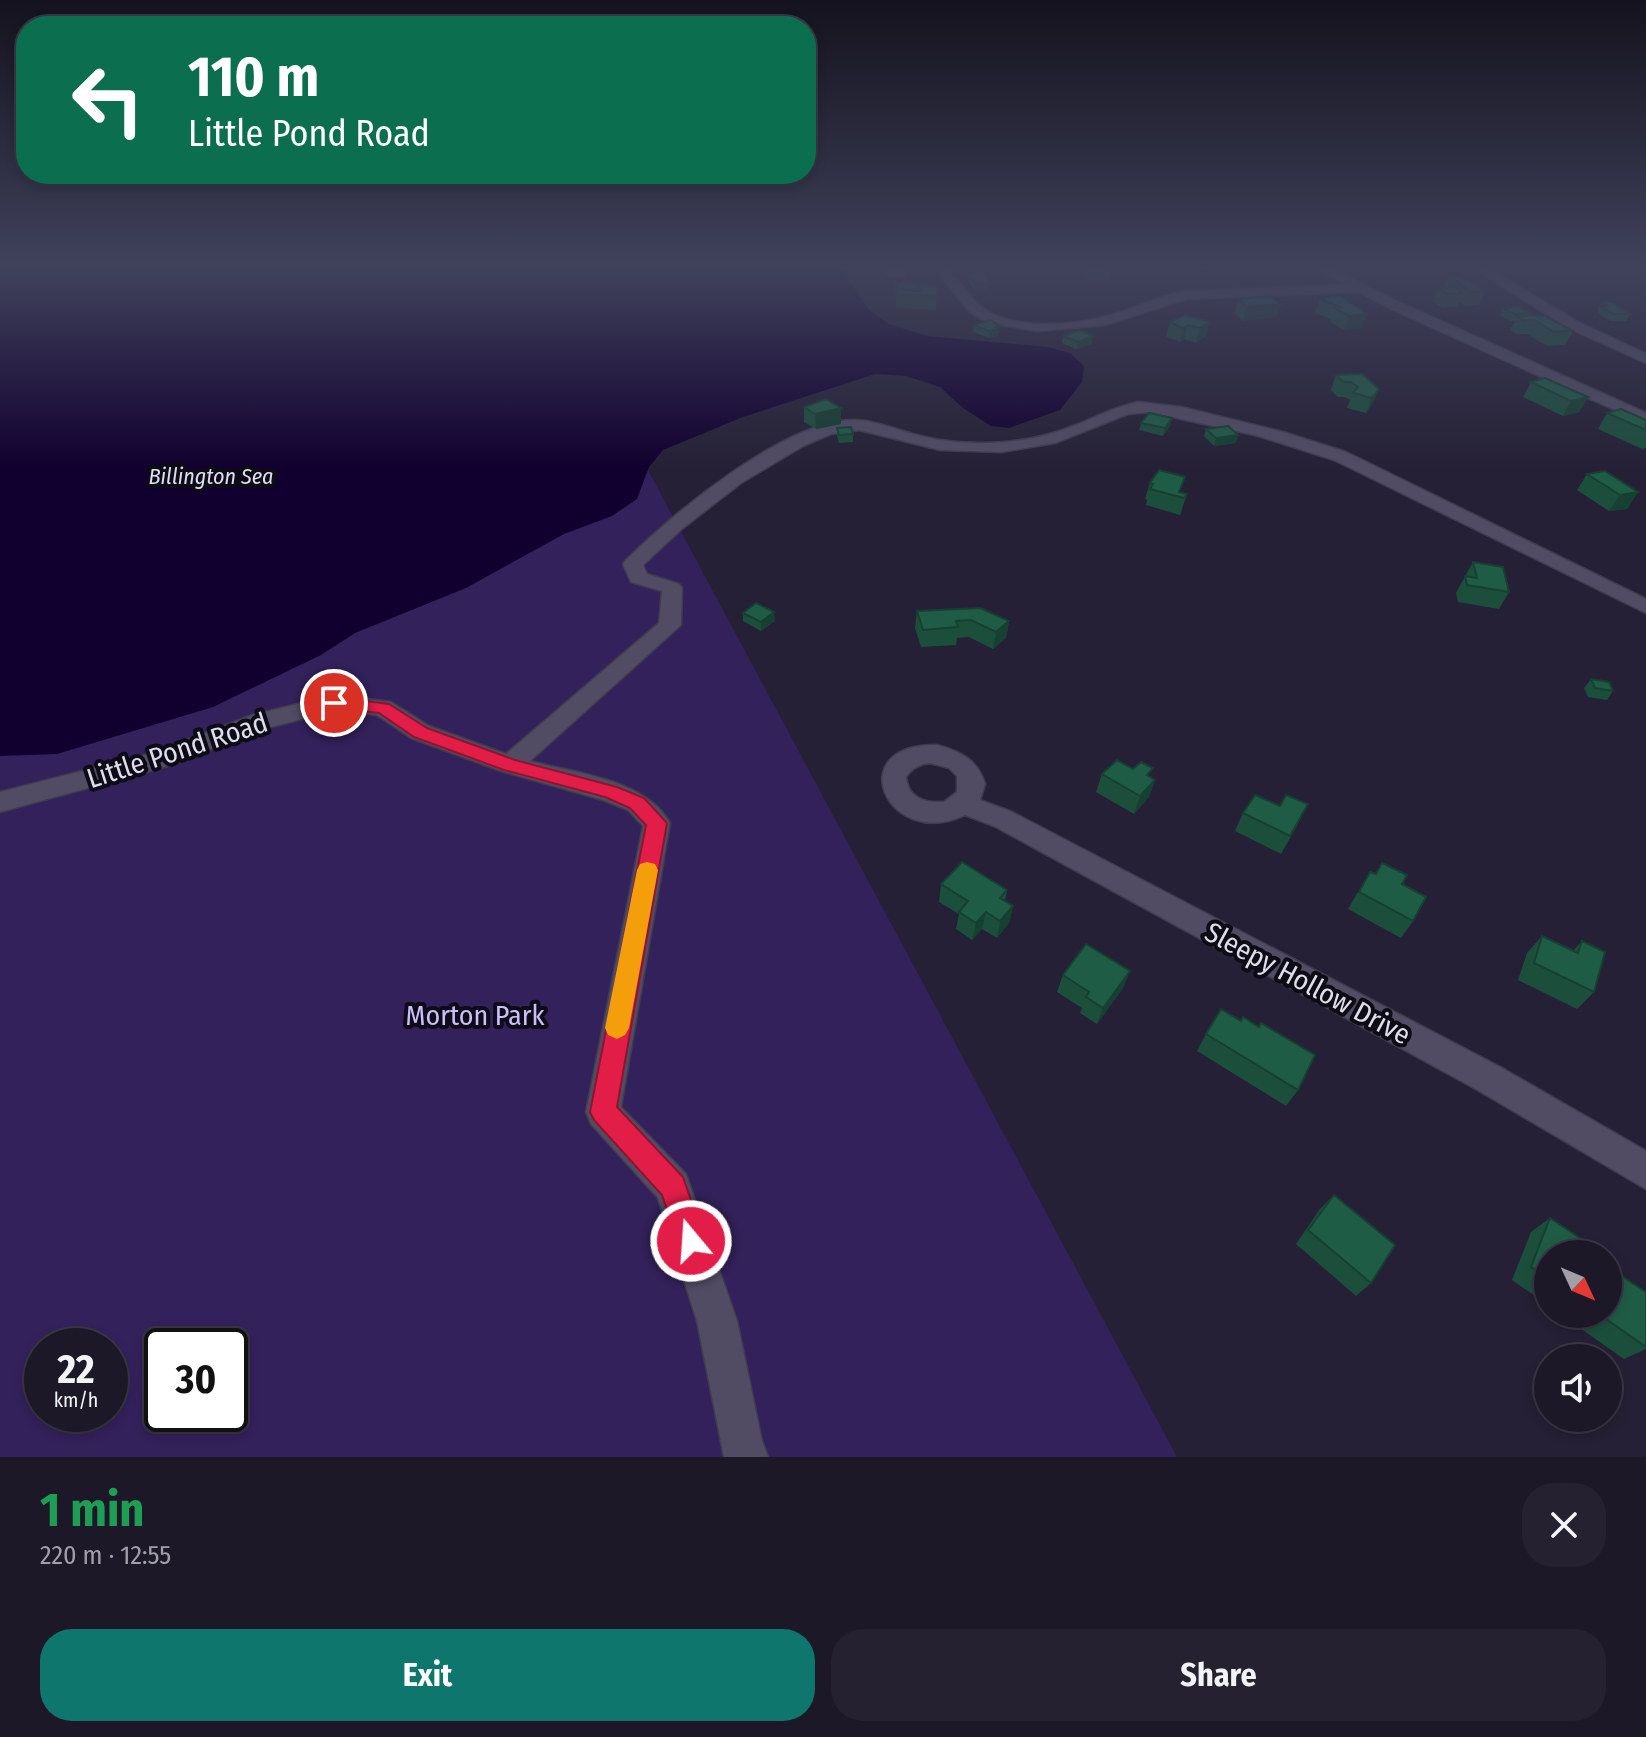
<!DOCTYPE html>
<html lang="en">
<head>
<meta charset="utf-8">
<style>
	body { margin:0; font-family:"Fira Sans Condensed",sans-serif; background:#252130; color:#f1f3f6; height:100vh; display:flex; flex-direction:column; font-size:30px; white-space:nowrap }
	* { box-sizing:border-box; margin:0 }
	p { font-size:26px; color:#a0a0a8 }
	.icon { flex:none; width:44px; height:44px; fill:none; stroke:currentColor; stroke-width:2; stroke-linecap:round; stroke-linejoin:round }
	.map { position:relative; height:1457px; overflow:hidden }
	.panel { display:flex; flex-direction:column; background:#1c1828; flex:1 }
	.panel>* { flex:none }
	.banner { position:absolute; left:16px; top:16px; width:800px; height:168px; border-radius:32px; box-shadow:0 4px 12px #0003,0 0 0 2px #3a3745; background:#0b6e4f; color:#fff; overflow:hidden }
	.needle { width:52px; rotate:134deg }
	.tools { position:absolute; left:1534px; top:1240px; display:grid; gap:16px }
	.tools a { display:grid; place-items:center; width:88px; height:88px; border-radius:50%; background:#1c1828; box-shadow:0 4px 12px #0003,0 0 0 2px #3a3745; font-size:40px }
	.speed { position:absolute; left:24px; top:1328px; display:flex; gap:16px; font-size:40px; font-weight:700; text-align:center }
	.speed>* { display:grid; place-content:center; width:104px; height:104px; border-radius:50%; background:#1c1828; box-shadow:0 4px 12px #0003,0 0 0 2px #3a3745; line-height:1 }
	.speed small { font-size:20px; font-weight:400 }
	.speed .limit { border:4px solid #111; border-radius:12px; background:#fff; color:#111 }
	.pin { position:absolute; display:grid; place-items:center; width:68px; height:68px; color:#fff; margin:-34px; border:4px solid #fff; border-radius:50%; box-shadow:0 2px 8px #0007 }
	.me { position:absolute; width:88px; margin:-44px; rotate:342deg; stroke-linejoin:round; filter:drop-shadow(0 0 6px #0008) }
	.turn { display:flex; align-items:center; gap:28px; height:168px; padding:0 40px; font-size:36px }
	.turn .icon { width:104px; height:104px; stroke-width:2.5 }
	.turn b { display:block; font-size:56px; line-height:68px }
	.round { display:grid; place-items:center; flex:none; width:84px; height:84px; border-radius:32px; background:#252130 }
	.headline { display:flex; align-items:center; justify-content:space-between; height:136px; padding:0 40px }
	h1 { font-size:48px; font-weight:700; line-height:60px; color:#1e9e55 }
	.primary-button { display:flex; gap:16px; margin-top:auto; padding:16px 40px }
	.primary-button a { flex:1; height:92px; border-radius:32px; background:#0f766e; color:#fff; font-size:32px; font-weight:700; line-height:92px; text-align:center }
	.primary-button a+a { background:#252130; color:#f1f3f6 }
	.map>svg:first-child { display:block }
	.green { fill:#33215b; fill-rule:evenodd }
	.water { fill:#11002f }
	.lines { fill:none; stroke-linecap:round; stroke-linejoin:round }
	.street-casing { stroke:#403c4e; stroke-width:3 }
	.secondary-casing { stroke:#403c4e; stroke-width:3 }
	.street { fill:#514c64; fill-rule:evenodd }
	.secondary { fill:#514c64; fill-rule:evenodd }
	.wall { fill:#1b4f3c }
	.shaded-wall { fill:#164031 }
	.building { fill:#1f5c46; stroke:#164031; stroke-width:2 }
	.route { fill:#e11d48; stroke:#92132f; stroke-width:2 }
	.slow { fill:#f59e0b }
	.labels { text-anchor:middle; stroke-width:8; stroke-linejoin:round; paint-order:stroke }
	.far-water-label { font-size:22px; font-style:italic; fill:#e1ddf4; stroke:#0d0b15 }
	.near-street-label { font-size:28px; fill:#dfddeb; stroke:#0d0b15 }
	.near-park-label { font-size:28px; fill:#ccbefe; stroke:#0d0b15 }
</style>
</head>
<body>
<div class="map">
<svg width="1646" height="1457" viewBox="0 0 1646 1457">
	<rect width="100%" height="100%" fill="#252035"/>
	<!-- green -->
	<path class="green" d="M641,457L1177,1457H0V754ZM42,1346H110V1414H42ZM162,1346H230V1414H162Z"/>
	<!-- water -->
	<polygon class="water" points="0,265 838,265 869,310 889,324 927,336 1048,347 1070,353 1084,366 1082,382 1060,410 1009,428 991,426 963,408 940,387 906,376 875,374 743,417 663,450 649,467 637,499 612,516 564,534 466,588 355,633 321,655 213,707 57,754 0,756"/>
	<g class="lines">
		<defs>
			<g id="street">
				<path d="M944,265H960L952,274C963,284 970,298 981,307C1011,330 1068,326 1103,317C1132,310 1157,296 1187,291L1358,284L1364,288L1358,292L1187,299L1105,325L1037,331L1001,325L981,319L969,311L940,275Z"/>
				<polygon points="1468,265 1483,265 1578,322 1646,354 1646,363 1568,328"/>
				<path d="M1139,402L1181,407L1283,432L1346,452L1646,599V613L1334,460L1255,435L1149,412L1128,414L1055,443L1001,452L940,450L859,430L831,434L803,446L741,483L683,528L643,565L647,574L679,584L682,588L681,625L530,761C574,773 646,779 670,823L621,1107L686,1174L737,1321L762,1441L768,1457H724L697,1321L658,1198L591,1124L586,1112L643,826L628,810L603,800L501,771L411,738L377,715L334,711L267,728L164,767L0,812V792L149,754L253,715L334,695L391,702L429,726L506,754L659,623L662,591L631,582L623,564L626,560C674,513 787,418 856,420C878,421 899,431 921,436C948,443 977,444 1005,442C1030,440 1054,434 1076,425C1097,417 1116,406 1139,402Z"/>
				<path d="M937,745C961,752 977,759 985,784L980,800L1012,812L1500,1067L1646,1151V1189L1476,1089L994,826L965,815C888,852 839,744 937,745ZM930,763L949,768L957,776V792L944,802C924,803 908,798 906,777C912,768 919,764 930,763Z"/>
			</g>
			<polygon id="secondary" points="1308,265 1324,265 1401,303 1646,413 1646,424 1391,309"/>
		</defs>
		<!-- street casing -->
		<use href="#street" class="street-casing"/>
		<!-- secondary casing -->
		<use href="#secondary" class="secondary-casing"/>
		<!-- street -->
		<use href="#street" class="street"/>
		<!-- secondary -->
		<use href="#secondary" class="secondary"/>
	</g>
	<!-- wall -->
	<g class="wall">
		<polygon points="882,265 907,265 907,273 905,274 905,277 891,278 882,271"/>
		<polygon points="1206,265 1225,265 1222,273 1205,270"/>
		<polygon points="1401,265 1429,265 1404,267"/>
		<polygon points="1084,267 1111,273 1109,280 1090,281 1083,274"/>
		<polygon points="969,274 989,290 974,291 968,281"/>
		<polygon points="1449,276 1485,292 1479,305 1465,306 1459,301 1457,307 1442,308 1433,301 1439,288 1444,288"/>
		<polygon points="895,283 918,289 918,291 937,287 936,310 896,308 896,293 894,290"/>
		<polygon points="1340,296 1362,328 1344,330 1330,322 1331,319 1315,313 1320,299"/>
		<polygon points="1238,299 1281,304 1277,317 1243,321 1234,313"/>
		<polygon points="1601,302 1630,314 1626,321 1610,321 1598,313 1599,310 1597,309"/>
		<polygon points="1503,308 1530,313 1529,316 1573,331 1565,345 1547,346 1527,334 1516,334 1510,330 1515,321 1511,321 1500,315"/>
		<polygon points="1170,322 1209,322 1206,336 1196,343 1184,339 1180,342 1166,337"/>
		<polygon points="974,325 1000,326 999,333 998,333 998,336 989,338 973,332"/>
		<polygon points="1063,336 1092,344 1076,349 1062,343"/>
		<polygon points="1336,375 1379,389 1372,404 1366,413 1347,408 1350,400 1345,397 1338,397 1331,390"/>
		<polygon points="1531,382 1588,397 1579,412 1563,416 1523,397"/>
		<polygon points="804,407 841,408 841,424 816,429 804,422"/>
		<polygon points="1607,413 1646,420 1646,448 1642,449 1598,429"/>
		<polygon points="1172,418 1170,426 1163,436 1139,430 1141,423"/>
		<polygon points="837,428 853,434 853,442 839,443 837,435"/>
		<polygon points="1206,429 1236,443 1214,446 1204,436"/>
		<polygon points="1587,474 1638,492 1627,509 1609,511 1577,490"/>
		<polygon points="1150,483 1187,494 1180,515 1146,505 1147,500 1145,499"/>
		<polygon points="1473,562 1509,592 1499,609 1458,602 1456,593"/>
		<polygon points="917,611 1009,621 1006,638 993,649 969,637 957,638 956,645 921,647 915,628"/>
		<polygon points="743,613 775,621 761,631 743,621"/>
		<polygon points="1591,679 1613,691 1607,700 1588,697 1584,688"/>
		<polygon points="1133,769 1155,780 1149,797 1134,814 1096,792 1102,774"/>
		<polygon points="1243,813 1299,822 1281,854 1235,831"/>
		<polygon points="1370,872 1402,884 1413,921 1401,938 1348,909"/>
		<polygon points="941,884 1007,890 1005,900 1013,906 1009,923 997,938 982,929 972,940 956,929 959,914 939,902"/>
		<polygon points="1542,936 1573,951 1582,941 1594,992 1577,1009 1518,980 1527,953"/>
		<polygon points="1063,975 1123,988 1097,1024 1080,1013 1082,1008 1057,992"/>
		<polygon points="1206,1034 1298,1090 1286,1106 1197,1051"/>
		<polygon points="1334,1195 1371,1283 1356,1296 1296,1244 1320,1209"/>
		<polygon points="1550,1218 1548,1254 1548,1305 1512,1280 1531,1232"/>
		<polygon points="1646,1292 1646,1349 1624,1359 1560,1314 1608,1314"/>
	</g>
	<!-- shaded-wall -->
	<g class="shaded-wall">
		<polygon points="990,283 989,290 974,291 975,284"/>
		<polygon points="1281,304 1277,317 1243,321 1247,307"/>
		<polygon points="1367,314 1362,328 1344,330 1349,316"/>
		<polygon points="1209,322 1206,336 1196,343 1200,328"/>
		<polygon points="1188,325 1184,339 1180,342 1183,328"/>
		<polygon points="1000,326 998,336 989,338 989,331"/>
		<polygon points="1093,336 1092,344 1076,349 1078,342"/>
		<polygon points="1379,389 1372,404 1366,413 1372,398"/>
		<polygon points="1588,397 1579,412 1563,416 1571,401"/>
		<polygon points="841,408 841,424 816,429 815,414"/>
		<polygon points="1172,418 1170,426 1163,436 1165,428"/>
		<polygon points="1238,435 1236,443 1214,446 1216,438"/>
		<polygon points="1638,492 1627,509 1609,511 1620,495"/>
		<polygon points="774,612 775,621 761,631 761,622"/>
		<polygon points="1009,621 1006,638 993,649 996,632"/>
		<polygon points="1155,780 1149,797 1134,814 1140,796"/>
		<polygon points="1013,906 1009,923 997,938 1000,921"/>
		<polygon points="986,912 982,929 972,940 976,923"/>
		<polygon points="1130,971 1123,988 1097,1024 1103,1008"/>
	</g>
	<!-- building -->
	<g class="building">
		<polygon points="1084,267 1105,268 1111,273 1092,274"/>
		<polygon points="984,273 990,283 975,284 969,274"/>
		<polygon points="1449,276 1468,280 1485,292 1471,292"/>
		<polygon points="914,282 918,289 898,289 895,283"/>
		<polygon points="921,286 937,287 937,296 896,294 896,290 921,291"/>
		<polygon points="1454,287 1463,293 1448,294 1439,288"/>
		<polygon points="1271,296 1281,304 1247,307 1238,299"/>
		<polygon points="1340,296 1367,314 1349,316 1335,308 1341,307 1320,299"/>
		<polygon points="1601,302 1612,302 1630,314 1614,314 1601,306 1607,306"/>
		<polygon points="1519,307 1530,313 1514,314 1503,308"/>
		<polygon points="1185,315 1209,322 1200,328 1188,325 1183,328 1170,322"/>
		<polygon points="1543,315 1573,331 1554,332 1534,320 1523,320 1517,316"/>
		<polygon points="990,320 1000,326 996,327 999,329 989,331 974,325"/>
		<polygon points="1079,330 1093,336 1078,342 1063,336"/>
		<polygon points="1362,374 1379,389 1372,398 1353,393 1358,387 1351,382 1344,382 1336,375"/>
		<polygon points="1545,378 1588,397 1571,401 1531,382"/>
		<polygon points="826,399 841,408 815,414 804,407"/>
		<polygon points="1621,409 1646,420 1646,430 1607,413"/>
		<polygon points="1149,413 1172,418 1165,428 1141,423"/>
		<polygon points="1228,426 1238,435 1216,438 1206,429"/>
		<polygon points="851,427 853,434 839,435 837,428"/>
		<polygon points="1159,470 1185,477 1179,492 1187,494 1184,498 1150,489 1153,484 1150,483"/>
		<polygon points="1605,471 1638,492 1620,495 1587,474"/>
		<polygon points="1473,562 1503,567 1509,592 1467,585 1465,576 1477,578"/>
		<polygon points="756,603 774,612 761,622 743,613"/>
		<polygon points="980,608 1009,621 996,632 971,620 956,621 958,627 923,630 917,611"/>
		<polygon points="1591,679 1609,682 1613,691 1595,688"/>
		<polygon points="1117,760 1133,769 1141,762 1153,768 1147,775 1155,780 1140,796 1102,774"/>
		<polygon points="1255,795 1280,806 1286,795 1308,804 1290,836 1243,813"/>
		<polygon points="962,862 1007,890 1000,898 1013,906 1000,921 986,912 976,923 959,912 968,901 941,884"/>
		<polygon points="1382,863 1407,875 1402,884 1426,897 1413,921 1359,892 1370,872 1376,874"/>
		<polygon points="1542,936 1578,953 1582,941 1605,952 1594,992 1534,963"/>
		<polygon points="1086,944 1130,971 1103,1008 1086,997 1089,992 1063,975"/>
		<polygon points="1221,1009 1241,1021 1243,1017 1259,1027 1261,1023 1315,1055 1298,1090 1206,1034"/>
		<polygon points="1334,1195 1395,1245 1371,1283 1308,1230"/>
		<polygon points="1550,1218 1595,1248 1593,1254 1548,1254 1548,1279 1531,1267"/>
		<polygon points="1608,1267 1646,1292 1646,1347 1599,1314 1608,1314"/>
	</g>
	<!-- sky -->
	<linearGradient id="sky" x2="0" y2="1"><stop stop-color="#14121d"/><stop offset="0.57" stop-color="#40425c"/><stop offset="1" stop-color="#40425c" stop-opacity="0"/></linearGradient>
	<rect width="1646" height="469" fill="url(#sky)"/>
	<!-- route -->
	<polygon class="route" points="334,697 389,704 427,728 515,760 617,787 644,798 667,823 617,1107 683,1177 705,1241 701,1251 691,1255 681,1251 662,1195 594,1120 590,1112 646,825 630,808 605,797 504,770 436,745 414,737 379,713 328,707 325,703"/>
	<!-- slow -->
	<polygon class="slow" points="647,862 655,864 658,870 629,1028 625,1035 617,1039 608,1035 605,1028 637,870 640,864"/>
	<g class="labels">
		<!-- far-water labels -->
		<g class="far-water-label">
			<text x="211" y="484">Billington Sea</text>
		</g>
		<!-- near-street labels -->
		<g class="near-street-label">
			<text transform="translate(177 750) rotate(-18)" y="10">Little Pond Road</text>
			<text transform="translate(1308 983) rotate(28)" y="10">Sleepy Hollow Drive</text>
		</g>
		<!-- near-park labels -->
		<g class="near-park-label">
			<text x="475" y="1025">Morton Park</text>
		</g>
	</g>
</svg>
<div class="tools">
<a><svg class="needle" viewBox="-14 -14 28 28"><path d="M0-13l5 13h-10z" fill="#e53935"/><path d="M0 13l5-13h-10z" fill="#a0a0a8"/></svg></a>
<a><svg class="icon" aria-label="sound" viewBox="0 0 24 24"><path d="M4 9h4l5-4v14l-5-4H4zM17 9q2 3 0 6"/></svg></a>
</div>
<div class="speed"><div>22<small>km/h</small></div><div class="limit">30</div></div>
<div class="pin" style="left:334px;top:703px;background:#d93025"><svg class="icon" aria-label="arrive" viewBox="0 0 24 24"><path d="M6 21V4h12l-3 4 3 4H6"/></svg></div>
<svg class="me" style="left:691px;top:1241px" viewBox="-20 -20 40 40"><circle r="17" fill="#e11d48" stroke="#fff" stroke-width="3"/><path d="M0-11L8 9 0 5-8 9z" fill="#fff"/></svg>
<div class="banner">
<div class="turn"><svg class="icon" aria-label="left" viewBox="0 0 24 24"><path d="M17 20v-9H6M10 6l-5 5 5 5"/></svg><div><b>110 m</b>Little Pond Road</div></div>
</div>
</div>
<section class="panel">
<div class="headline"><div><h1>1 min</h1><p>220 m · 12:55</p></div><a class="round"><svg class="icon" aria-label="close" viewBox="0 0 24 24"><path d="M6 6l12 12M18 6L6 18"/></svg></a></div>
<div class="primary-button"><a>Exit</a><a>Share</a></div>
</section>
</body>
</html>
